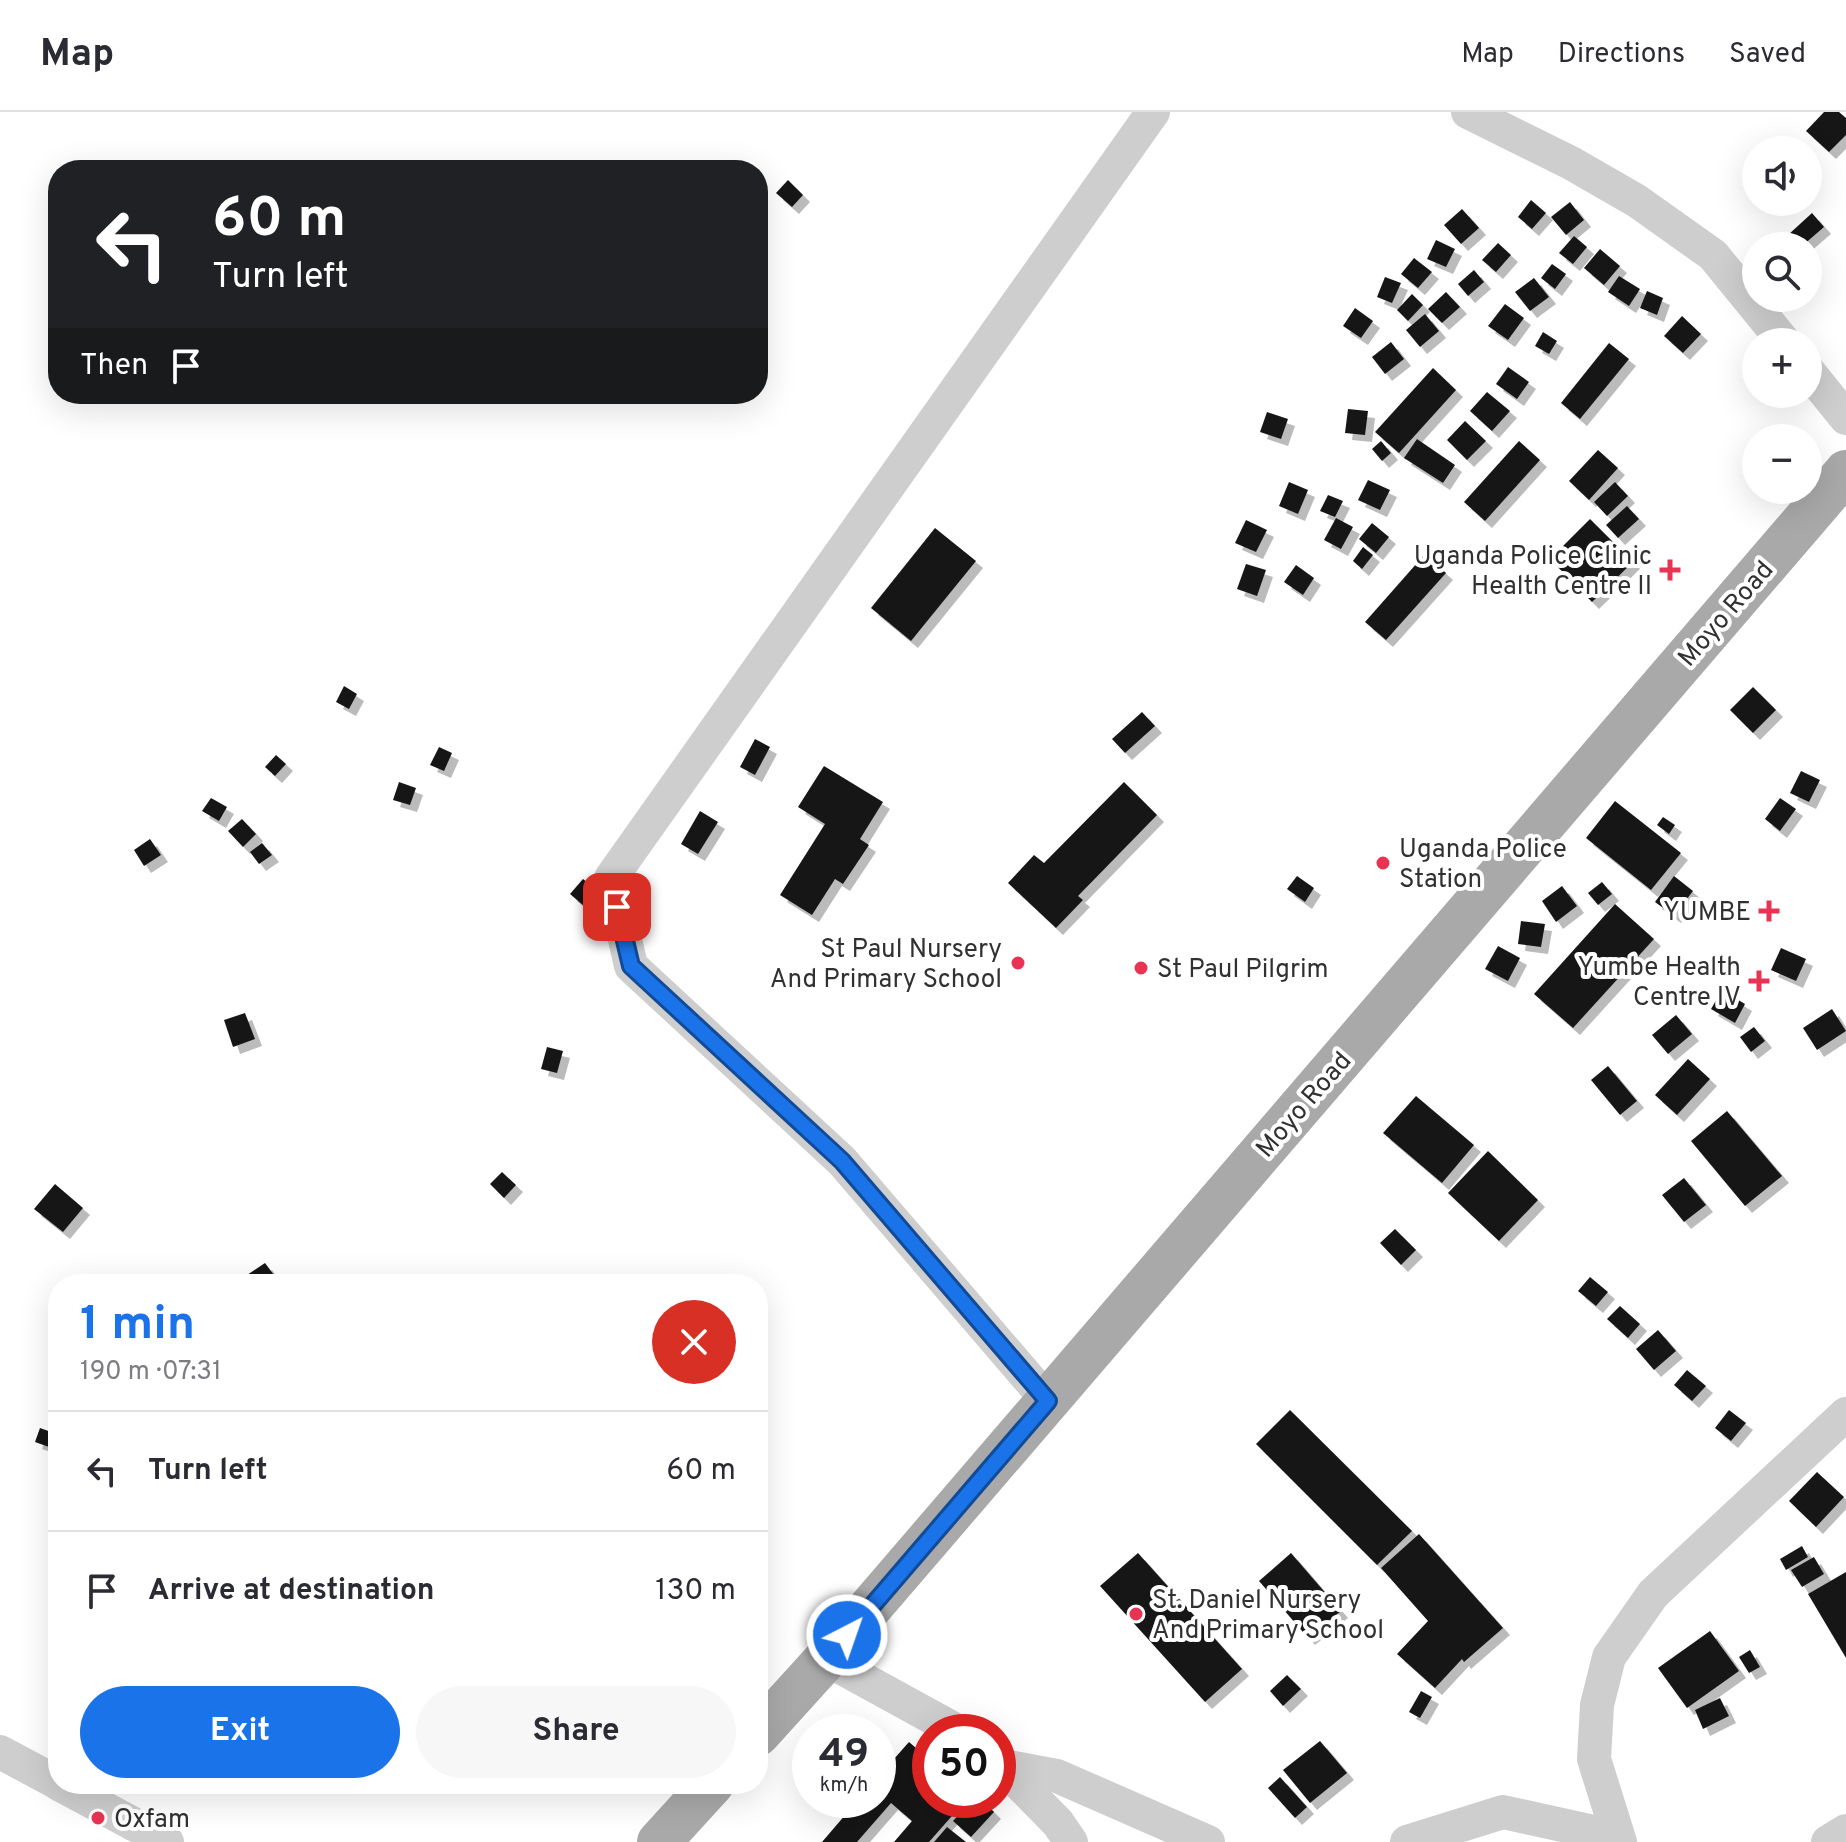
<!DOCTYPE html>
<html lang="en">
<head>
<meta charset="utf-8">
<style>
	body { margin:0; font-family:Overpass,sans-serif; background:#f7f7f7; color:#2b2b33; height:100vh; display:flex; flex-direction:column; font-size:30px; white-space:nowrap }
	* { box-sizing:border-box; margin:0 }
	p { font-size:26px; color:#7c7c81 }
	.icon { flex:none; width:44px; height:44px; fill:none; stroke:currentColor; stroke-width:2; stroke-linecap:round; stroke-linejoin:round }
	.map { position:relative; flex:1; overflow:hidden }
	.panel { position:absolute; left:48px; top:1162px; width:720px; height:520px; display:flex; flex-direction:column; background:#fff; border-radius:32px; box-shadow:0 8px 32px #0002 }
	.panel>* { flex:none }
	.hud { position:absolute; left:48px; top:48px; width:720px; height:244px; border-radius:32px; box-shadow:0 8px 32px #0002; background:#202124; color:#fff; overflow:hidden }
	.controls { position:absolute; left:1742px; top:24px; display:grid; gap:16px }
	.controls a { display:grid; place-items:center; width:80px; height:80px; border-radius:50%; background:#fff; box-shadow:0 8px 32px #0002; font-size:40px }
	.speed { position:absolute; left:792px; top:1602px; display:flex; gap:16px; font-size:40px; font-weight:700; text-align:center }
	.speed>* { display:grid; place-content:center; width:104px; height:104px; border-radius:50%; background:#fff; box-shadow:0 8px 32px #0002; line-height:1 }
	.speed small { font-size:20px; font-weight:400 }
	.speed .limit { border:12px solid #d22; background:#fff; color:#111 }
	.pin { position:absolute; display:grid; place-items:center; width:68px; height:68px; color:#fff; margin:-34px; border-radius:16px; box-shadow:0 4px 12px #0006 }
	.me { position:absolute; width:88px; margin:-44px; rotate:41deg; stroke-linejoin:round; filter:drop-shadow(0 0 6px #0008) }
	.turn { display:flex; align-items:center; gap:28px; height:168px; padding:0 32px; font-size:36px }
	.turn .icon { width:104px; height:104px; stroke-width:2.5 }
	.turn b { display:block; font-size:56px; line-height:68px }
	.then { display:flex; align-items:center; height:76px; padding:0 32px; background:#0003; gap:16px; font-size:30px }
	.round { display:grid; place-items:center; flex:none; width:84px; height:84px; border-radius:42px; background:#f7f7f7 }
	.overview { display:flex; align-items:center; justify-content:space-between; height:136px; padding:0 32px }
	h1 { font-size:48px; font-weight:700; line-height:60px; color:#1a73e8 }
	.action { display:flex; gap:16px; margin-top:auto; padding:16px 32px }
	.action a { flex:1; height:92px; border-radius:48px; background:#1a73e8; color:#fff; font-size:32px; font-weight:700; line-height:92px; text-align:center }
	.action a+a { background:#f7f7f7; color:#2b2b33 }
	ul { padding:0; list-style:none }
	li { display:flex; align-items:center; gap:24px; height:120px; padding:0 32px; border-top:2px solid #e1e1e2 }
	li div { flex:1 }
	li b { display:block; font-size:30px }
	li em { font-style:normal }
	header { display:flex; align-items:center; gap:48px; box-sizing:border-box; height:112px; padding:0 40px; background:#fff; border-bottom:2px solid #e1e1e2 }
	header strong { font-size:38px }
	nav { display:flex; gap:44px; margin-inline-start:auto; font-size:28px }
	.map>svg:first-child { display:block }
	.building { fill:#181818; filter:url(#shadow) }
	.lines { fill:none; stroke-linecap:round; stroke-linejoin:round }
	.minor { stroke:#cecece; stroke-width:34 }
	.major { stroke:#a9a9a9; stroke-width:44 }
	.route-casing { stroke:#114b97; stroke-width:20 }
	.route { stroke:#1a73e8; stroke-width:14 }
	.poi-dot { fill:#e93353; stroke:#fff; stroke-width:3 }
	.labels { text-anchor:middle; stroke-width:8; stroke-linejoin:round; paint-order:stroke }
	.poi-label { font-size:26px; fill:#313131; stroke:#fff; text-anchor:end }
	.street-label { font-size:26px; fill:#313131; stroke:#fff }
</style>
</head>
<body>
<header>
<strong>Map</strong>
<nav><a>Map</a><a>Directions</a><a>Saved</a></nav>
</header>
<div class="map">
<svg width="1846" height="1730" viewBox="0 0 1846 1730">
	<defs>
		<filter id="shadow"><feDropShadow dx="7" dy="7" stdDeviation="0" flood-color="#0004"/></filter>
	</defs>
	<rect width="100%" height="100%" fill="#fff"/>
	<!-- building -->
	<g class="building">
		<polygon points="1824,0 1839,0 1846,6 1846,23 1829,40 1806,19"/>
		<polygon points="788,68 803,83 792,95 776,81"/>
		<polygon points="1531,88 1546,101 1532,117 1518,105"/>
		<polygon points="1570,90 1584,108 1566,123 1551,105"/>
		<polygon points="1462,97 1479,116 1461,132 1444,113"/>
		<polygon points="1812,101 1824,115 1802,134 1798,134 1788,123"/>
		<polygon points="1574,124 1587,135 1573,152 1559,141"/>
		<polygon points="1436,128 1455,137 1446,155 1427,147"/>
		<polygon points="1498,131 1511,143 1496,160 1482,148"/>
		<polygon points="1600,137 1620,154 1604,173 1584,156"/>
		<polygon points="1414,146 1432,160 1418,176 1401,162"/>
		<polygon points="1552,152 1566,162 1555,177 1541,166"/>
		<polygon points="1474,158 1484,170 1468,184 1458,172"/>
		<polygon points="1619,164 1640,177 1629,194 1608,180"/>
		<polygon points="1385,165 1401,171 1392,191 1377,185"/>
		<polygon points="1534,166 1549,185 1530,199 1515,180"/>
		<polygon points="1647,179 1663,186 1657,203 1640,196"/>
		<polygon points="1446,180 1460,195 1442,211 1428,197"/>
		<polygon points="1412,182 1423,193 1408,209 1397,198"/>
		<polygon points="1505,192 1524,206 1508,228 1488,214"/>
		<polygon points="1355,196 1373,209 1361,226 1343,214"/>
		<polygon points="1425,202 1439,219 1420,235 1406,218"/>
		<polygon points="1682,204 1701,222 1683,241 1664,224"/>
		<polygon points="1543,220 1557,229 1549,242 1535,234"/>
		<polygon points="1391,230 1404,247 1385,262 1372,245"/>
		<polygon points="1609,231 1629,247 1580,307 1561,291"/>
		<polygon points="1508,255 1529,270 1517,287 1496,272"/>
		<polygon points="1433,256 1456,278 1399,341 1375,320"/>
		<polygon points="1487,280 1510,299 1492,319 1470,299"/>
		<polygon points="1348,297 1368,299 1365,323 1345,321"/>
		<polygon points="1267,300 1288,307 1281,327 1260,320"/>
		<polygon points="1465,309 1486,329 1467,348 1447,328"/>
		<polygon points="1417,327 1455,353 1443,371 1404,346"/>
		<polygon points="1381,329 1391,341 1382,349 1372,337"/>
		<polygon points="1519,329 1540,348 1485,409 1464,390"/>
		<polygon points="1598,338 1618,356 1589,388 1569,369"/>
		<polygon points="1368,368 1390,378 1380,398 1358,388"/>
		<polygon points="1289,370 1308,378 1298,402 1279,394"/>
		<polygon points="1615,370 1628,384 1607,404 1594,390"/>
		<polygon points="1328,383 1343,389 1335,405 1320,399"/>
		<polygon points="1627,394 1639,407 1618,426 1606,413"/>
		<polygon points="1336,406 1353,415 1341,437 1324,428"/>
		<polygon points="1590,407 1633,450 1592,490 1550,447"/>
		<polygon points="1246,408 1267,418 1256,440 1235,431"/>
		<polygon points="1372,411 1389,425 1376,441 1359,427"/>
		<polygon points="935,416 976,449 911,529 871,496"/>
		<polygon points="1363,435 1373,443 1362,457 1353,449"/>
		<polygon points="1425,442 1446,461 1386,528 1365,510"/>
		<polygon points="1246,452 1266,458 1257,484 1237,477"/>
		<polygon points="1296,453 1314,466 1303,483 1284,470"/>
		<polygon points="344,574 357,582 349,597 336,590"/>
		<polygon points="1753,575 1776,598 1753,621 1730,598"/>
		<polygon points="1142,600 1155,614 1125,641 1112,627"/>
		<polygon points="755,627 770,635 755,663 740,655"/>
		<polygon points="439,635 452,641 444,659 430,653"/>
		<polygon points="276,643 286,652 275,664 265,655"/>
		<polygon points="824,654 883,690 860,727 869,733 843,772 835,767 812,803 780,783 825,712 798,695"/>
		<polygon points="1801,659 1820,668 1809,690 1790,681"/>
		<polygon points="399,670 416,676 410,693 393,688"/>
		<polygon points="1124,670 1157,703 1078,784 1083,788 1056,816 1008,771 1034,743 1044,751"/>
		<polygon points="211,686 227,695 219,709 202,699"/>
		<polygon points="1780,686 1796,697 1780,719 1765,707"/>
		<polygon points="1615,689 1681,741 1651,778 1586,726"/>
		<polygon points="700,699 718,710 698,742 681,732"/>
		<polygon points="1663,705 1675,713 1669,722 1657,713"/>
		<polygon points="242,707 256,722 243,735 228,719"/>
		<polygon points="150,727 161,743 144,754 134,738"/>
		<polygon points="262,731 272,743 259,752 250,740"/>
		<polygon points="1297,764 1314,776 1305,790 1287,777"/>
		<polygon points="1674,764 1693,779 1674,804 1655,790"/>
		<polygon points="583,767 597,778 584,794 570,782"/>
		<polygon points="1602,770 1612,782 1598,793 1588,781"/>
		<polygon points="1562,774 1577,794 1556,810 1542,789"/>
		<polygon points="1615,792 1654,827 1573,916 1534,882"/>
		<polygon points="1521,809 1545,812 1541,835 1518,832"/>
		<polygon points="1498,834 1520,846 1508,869 1485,857"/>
		<polygon points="1781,836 1806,847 1796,869 1771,858"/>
		<polygon points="1722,878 1745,892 1735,911 1711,897"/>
		<polygon points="1832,897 1846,919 1817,938 1803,916"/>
		<polygon points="245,901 255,927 233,935 224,908"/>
		<polygon points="1676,903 1692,922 1668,942 1652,923"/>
		<polygon points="1754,915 1765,929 1751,940 1740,925"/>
		<polygon points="547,935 563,939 557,961 541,957"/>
		<polygon points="1688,947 1710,967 1677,1003 1655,983"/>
		<polygon points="1608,954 1637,989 1620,1003 1591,968"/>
		<polygon points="1416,984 1474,1033 1442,1071 1383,1021"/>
		<polygon points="1727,999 1782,1064 1745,1094 1691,1029"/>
		<polygon points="1488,1039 1538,1088 1499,1129 1448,1081"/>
		<polygon points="502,1060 516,1073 504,1086 490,1072"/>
		<polygon points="1684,1066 1706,1093 1684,1110 1662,1083"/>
		<polygon points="55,1072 83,1096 63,1120 34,1097"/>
		<polygon points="1395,1117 1416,1138 1401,1153 1380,1131"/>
		<polygon points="265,1151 274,1163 261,1172 254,1172 247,1163"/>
		<polygon points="1590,1165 1608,1180 1596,1194 1578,1179"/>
		<polygon points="1620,1194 1640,1212 1628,1226 1607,1207"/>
		<polygon points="1658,1218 1676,1239 1654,1258 1636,1237"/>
		<polygon points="1687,1258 1706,1274 1692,1289 1674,1273"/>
		<polygon points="1290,1298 1412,1419 1377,1453 1256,1332"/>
		<polygon points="1729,1298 1746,1311 1731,1329 1715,1316"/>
		<polygon points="40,1316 54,1321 49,1335 35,1330"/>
		<polygon points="1817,1360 1844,1385 1816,1415 1789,1389"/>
		<polygon points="1419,1422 1503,1516 1464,1550 1462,1547 1435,1576 1397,1542 1428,1509 1381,1456"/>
		<polygon points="1802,1434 1808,1445 1786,1458 1780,1447"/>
		<polygon points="1138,1441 1242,1557 1205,1590 1100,1474"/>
		<polygon points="1291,1441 1341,1499 1308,1526 1259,1469"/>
		<polygon points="1814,1445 1824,1462 1802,1475 1791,1458"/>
		<polygon points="1846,1460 1846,1546 1808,1482"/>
		<polygon points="1710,1519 1739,1559 1687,1596 1658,1556"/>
		<polygon points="1750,1538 1760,1555 1749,1561 1739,1545"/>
		<polygon points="1287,1563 1301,1577 1283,1594 1270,1579"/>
		<polygon points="1421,1579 1432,1585 1420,1606 1409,1600"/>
		<polygon points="1720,1586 1729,1604 1703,1617 1695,1598"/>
		<polygon points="1320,1629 1347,1661 1310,1691 1283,1658"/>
		<polygon points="909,1630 930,1648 930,1688 966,1688 929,1730 894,1730 912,1709 891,1691 857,1730 822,1730 858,1688 878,1688 878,1665"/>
		<polygon points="1280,1665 1307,1695 1295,1706 1268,1676"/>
		<polygon points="973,1688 982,1688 994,1700 971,1725 953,1709"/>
		<polygon points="947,1715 966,1730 934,1730"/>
	</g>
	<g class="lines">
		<!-- minor -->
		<g class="minor">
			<polyline points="1468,0 1571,51 1637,89 1713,143 1784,230"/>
			<polyline points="1808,259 1846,306"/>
			<polyline points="1048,1289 842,1049 631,854 611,766 1153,0"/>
			<polyline points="826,1547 959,1620"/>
			<polyline points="0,1640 58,1671"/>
			<polyline points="998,1650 1058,1711 1071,1730"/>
			<polyline points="1003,1654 1057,1664 1208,1730"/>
			<polyline points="59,1672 167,1730"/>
			<polyline points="1407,1730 1503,1700 1617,1725"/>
			<polyline points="1620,1730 1594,1647 1597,1593 1609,1545 1653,1482 1846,1302"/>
			<polyline points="1828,1730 1846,1719"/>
		</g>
		<!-- major -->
		<g class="major">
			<polyline points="758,1622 826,1547 1846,360"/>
			<polyline points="659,1730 712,1672"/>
		</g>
	</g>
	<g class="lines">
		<defs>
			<polyline id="route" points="617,795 631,854 842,1049 1048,1289 847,1523"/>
		</defs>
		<!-- route casing -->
		<use href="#route" class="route-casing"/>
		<!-- route -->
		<use href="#route" class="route"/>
	</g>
	<!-- markers -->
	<g class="poi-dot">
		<path d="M1666 446h8v8h8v8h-8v8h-8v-8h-8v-8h8z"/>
		<circle cx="1383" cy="751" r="8"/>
		<path d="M1765 787h8v8h8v8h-8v8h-8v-8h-8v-8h8z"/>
		<circle cx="1018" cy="851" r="8"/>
		<circle cx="1141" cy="856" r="8"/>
		<path d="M1755 857h8v8h8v8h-8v8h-8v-8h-8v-8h8z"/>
		<circle cx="1136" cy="1502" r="8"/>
		<circle cx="98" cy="1706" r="8"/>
	</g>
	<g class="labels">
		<!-- poi labels -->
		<g class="poi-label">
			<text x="1652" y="452">Uganda Police Clinic<tspan x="1652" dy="30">Health Centre II</tspan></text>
			<text x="1399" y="745" text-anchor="start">Uganda Police<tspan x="1399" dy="30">Station</tspan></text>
			<text x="1751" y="808">YUMBE</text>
			<text x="1002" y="845">St Paul Nursery<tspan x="1002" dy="30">And Primary School</tspan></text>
			<text x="1741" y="863">Yumbe Health<tspan x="1741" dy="30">Centre IV</tspan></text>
			<text x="1157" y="865" text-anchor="start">St Paul Pilgrim</text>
			<text x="1152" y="1496" text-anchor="start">St. Daniel Nursery<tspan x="1152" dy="30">And Primary School</tspan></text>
			<text x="114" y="1715" text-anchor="start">Oxfam</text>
		</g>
		<!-- street labels -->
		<g class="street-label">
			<text transform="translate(1725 501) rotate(-49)" y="9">Moyo Road</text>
			<text transform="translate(1303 992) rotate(-49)" y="9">Moyo Road</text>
		</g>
	</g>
</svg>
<div class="controls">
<a><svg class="icon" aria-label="sound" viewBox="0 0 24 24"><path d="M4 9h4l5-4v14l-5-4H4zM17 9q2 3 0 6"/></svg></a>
<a><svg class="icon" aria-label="search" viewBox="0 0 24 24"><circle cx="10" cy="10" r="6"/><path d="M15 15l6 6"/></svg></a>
<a>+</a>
<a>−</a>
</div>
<div class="speed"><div>49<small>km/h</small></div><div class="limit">50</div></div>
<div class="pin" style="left:617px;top:795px;background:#d93025"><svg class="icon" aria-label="arrive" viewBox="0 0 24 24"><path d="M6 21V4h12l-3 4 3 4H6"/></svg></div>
<svg class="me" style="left:847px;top:1523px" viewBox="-20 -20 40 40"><circle r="17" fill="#1a73e8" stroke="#fff" stroke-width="3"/><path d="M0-11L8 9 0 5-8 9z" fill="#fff"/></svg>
<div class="hud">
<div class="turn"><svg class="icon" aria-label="left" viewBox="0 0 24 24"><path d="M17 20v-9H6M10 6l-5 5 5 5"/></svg><div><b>60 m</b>Turn left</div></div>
<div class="then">Then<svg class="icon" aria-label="arrive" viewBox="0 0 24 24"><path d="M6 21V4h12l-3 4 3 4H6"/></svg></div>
</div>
<section class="panel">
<div class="overview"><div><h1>1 min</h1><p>190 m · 07:31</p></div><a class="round" style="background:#d93025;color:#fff"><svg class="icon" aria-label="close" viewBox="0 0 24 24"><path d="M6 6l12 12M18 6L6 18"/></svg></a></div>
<ul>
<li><svg class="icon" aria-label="left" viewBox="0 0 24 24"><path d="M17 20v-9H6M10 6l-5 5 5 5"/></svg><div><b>Turn left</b></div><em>60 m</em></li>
<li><svg class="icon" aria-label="arrive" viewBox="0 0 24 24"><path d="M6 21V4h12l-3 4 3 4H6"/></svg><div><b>Arrive at destination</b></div><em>130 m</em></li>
</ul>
<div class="action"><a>Exit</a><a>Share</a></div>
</section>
</div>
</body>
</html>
